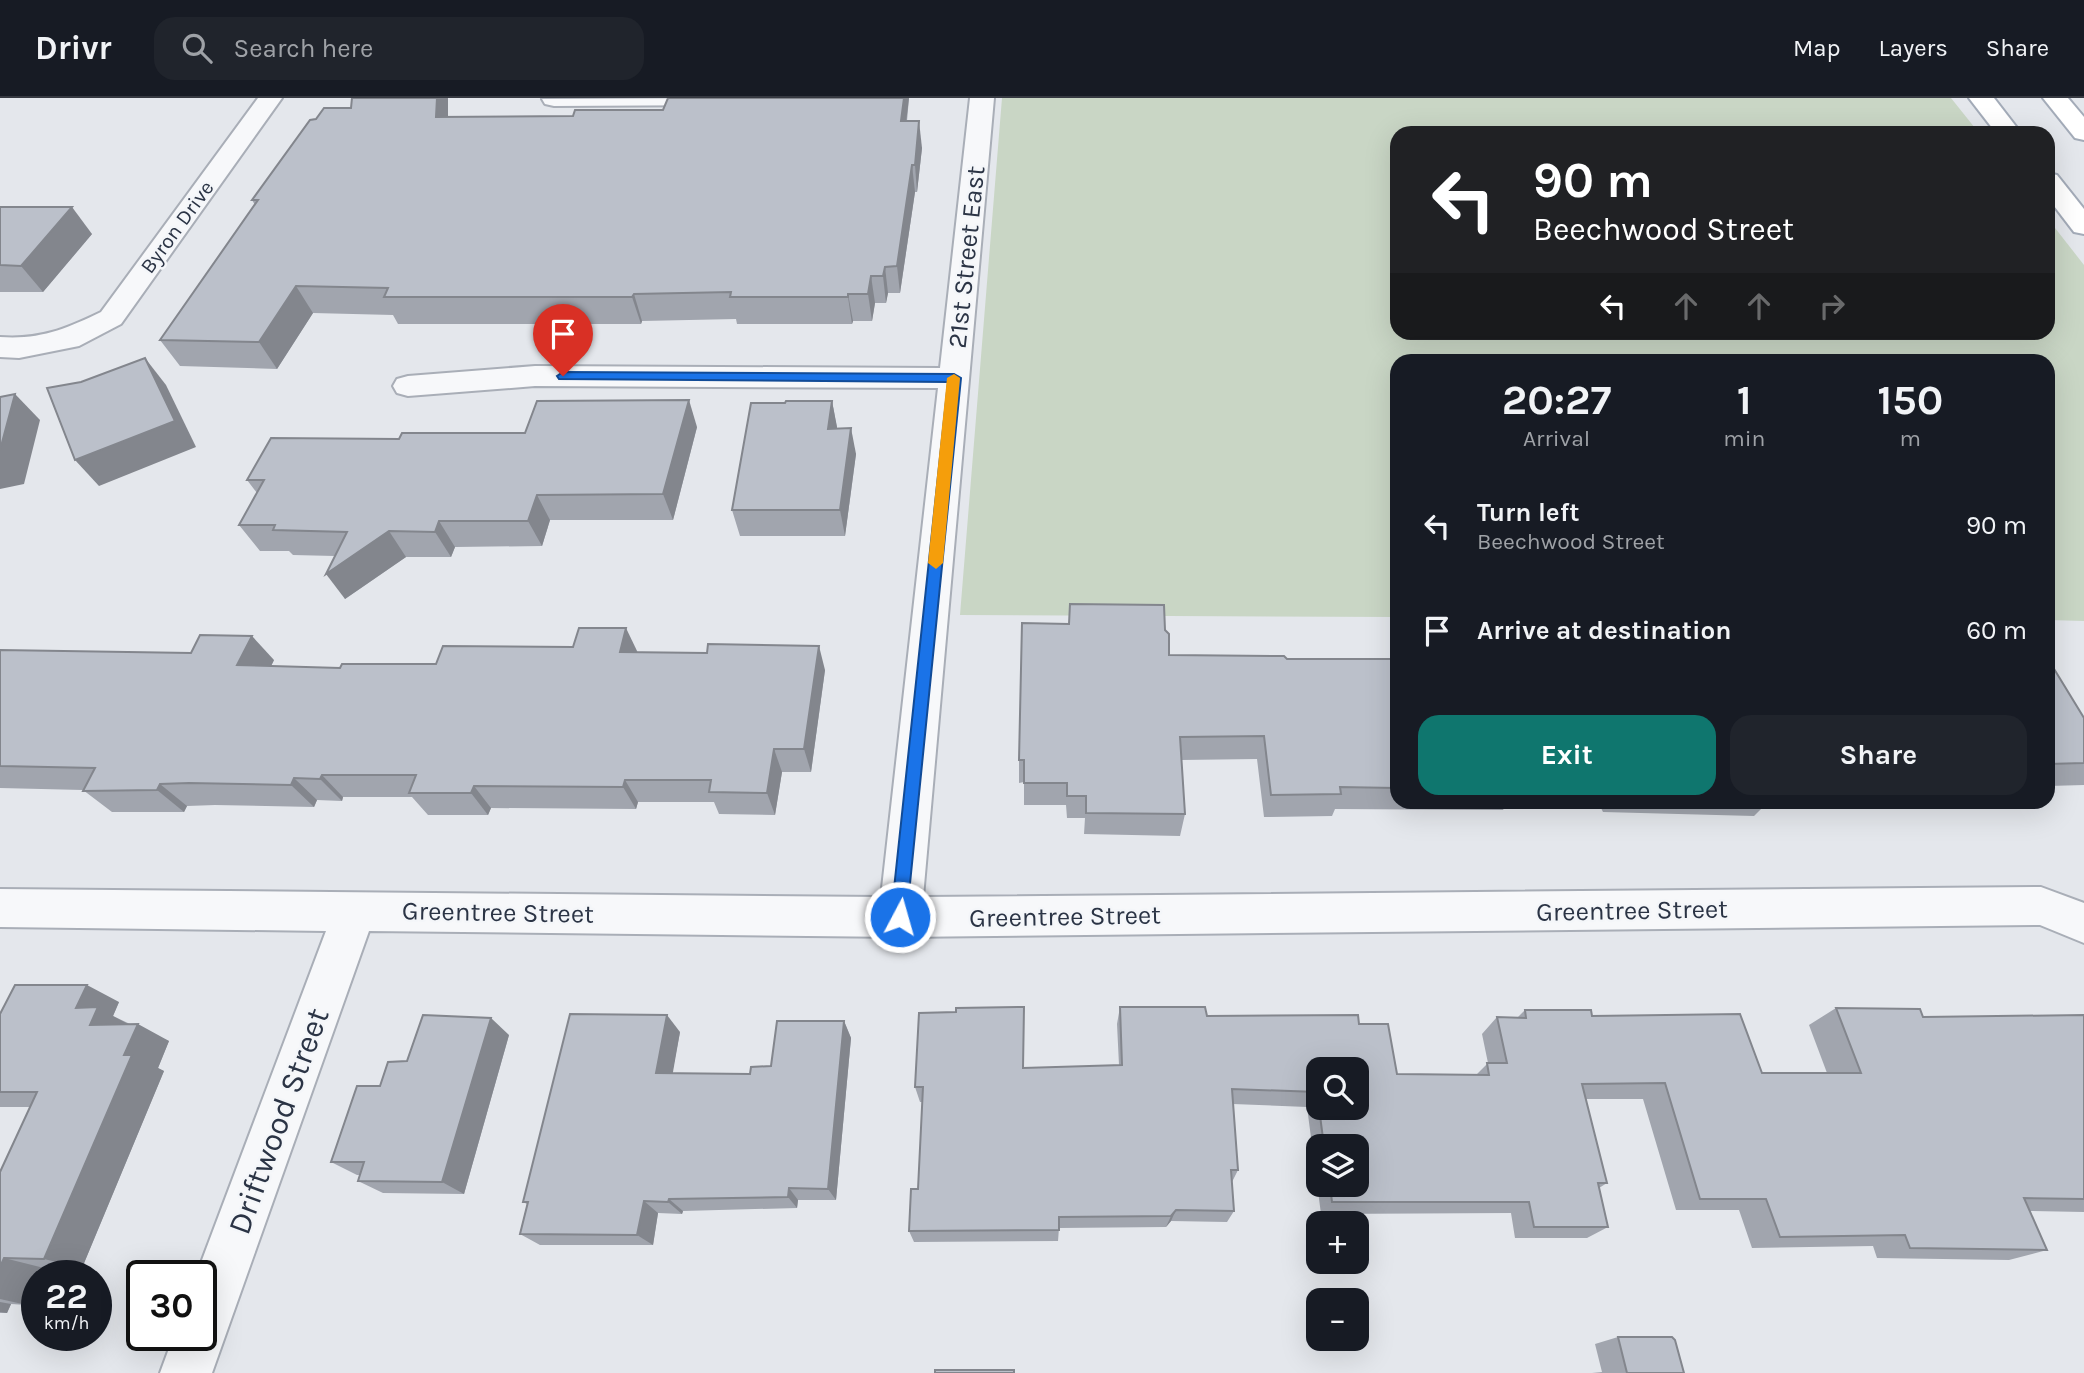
<!DOCTYPE html>
<html lang="en">
<head>
<meta charset="utf-8">
<style>
	body { margin:0; font-family:Karla,sans-serif; background:#20242c; color:#f1f3f6; height:100vh; display:flex; flex-direction:column; font-size:26px; white-space:nowrap }
	* { box-sizing:border-box; margin:0 }
	p { font-size:23px; color:#9ea1a6 }
	.icon { flex:none; width:38px; height:38px; fill:none; stroke:currentColor; stroke-width:2; stroke-linecap:round; stroke-linejoin:round }
	.map { position:relative; flex:1; overflow:hidden }
	.drawer { position:absolute; left:1390px; top:256px; width:665px; height:455px; display:flex; flex-direction:column; background:#171b24; border-radius:21px; box-shadow:0 7px 28px #0002 }
	.drawer>* { flex:none }
	.top-card { position:absolute; left:1390px; top:28px; width:665px; height:214px; border-radius:21px; box-shadow:0 7px 28px #0002; background:#202124; color:#fff; overflow:hidden }
	.tools { position:absolute; left:1306px; top:959px; display:grid; gap:14px }
	.tools a { display:grid; place-items:center; width:63px; height:63px; border-radius:14px; background:#171b24; box-shadow:0 7px 28px #0002; font-size:35px }
	.speed { position:absolute; left:21px; top:1162px; display:flex; gap:14px; font-size:35px; font-weight:700; text-align:center }
	.speed>* { display:grid; place-content:center; width:91px; height:91px; border-radius:50%; background:#171b24; box-shadow:0 7px 28px #0002; line-height:1 }
	.speed small { font-size:18px; font-weight:400 }
	.speed .limit { border:4px solid #111; border-radius:10px; background:#fff; color:#111 }
	.pin { position:absolute; display:grid; place-items:center; width:60px; height:60px; color:#fff; margin:-72px -30px; border-radius:50% 50% 50% 0; rotate:-45deg; box-shadow:0 0 7px #0007 }
	.pin .icon { rotate:45deg }
	.me { position:absolute; width:77px; margin:-38px; rotate:6deg; stroke-linejoin:round; filter:drop-shadow(0 0 5px #0008) }
	.turn { display:flex; align-items:center; gap:24px; height:147px; padding:0 28px; font-size:32px }
	.turn .icon { width:91px; height:91px; stroke-width:2.5 }
	.turn b { display:block; font-size:49px; line-height:60px }
	.lanes { display:flex; align-items:center; height:66px; padding:0 28px; background:#0003; justify-content:center; gap:35px; direction:ltr }
	.lanes .off { opacity:.35 }
	.eta { display:flex; justify-content:space-evenly; align-items:center; height:119px; text-align:center }
	.eta b { font-size:42px; font-weight:700; line-height:49px }
	.action { display:flex; gap:14px; margin-top:auto; padding:14px 28px }
	.action a { flex:1; height:80px; border-radius:21px; background:#0f766e; color:#fff; font-size:28px; font-weight:700; line-height:80px; text-align:center }
	.action a+a { background:#20242c; color:#f1f3f6 }
	ul { padding:0; list-style:none }
	li { display:flex; align-items:center; gap:21px; height:105px; padding:0 28px }
	li div { flex:1 }
	li b { display:block; font-size:26px }
	li em { font-style:normal }
	header { display:flex; align-items:center; gap:42px; box-sizing:border-box; height:98px; padding:0 35px; background:#171b24; border-bottom:2px solid #363941 }
	header strong { font-size:33px }
	nav { display:flex; gap:38px; margin-inline-start:auto; font-size:24px }
	.search { width:490px; height:63px; background:#20242c; display:flex; align-items:center; gap:18px; box-sizing:border-box; padding:0 24px; border-radius:21px; color:#9ea1a6; font-size:26px }
	.map>svg:first-child { display:block }
	.green { fill:#c9d6c5 }
	.lines { fill:none; stroke-linecap:round; stroke-linejoin:round }
	.minor-casing { stroke:#a9aeb7; stroke-width:4 }
	.primary-casing { stroke:#a3abb8; stroke-width:4 }
	.minor { fill:#f7f8fa; fill-rule:evenodd }
	.primary { fill:#fff; fill-rule:evenodd }
	.wall { fill:#a1a5ae; fill-rule:evenodd }
	.shaded-wall { fill:#83868d }
	.building { fill:#bbc0ca; stroke:#83868d; stroke-width:2 }
	.route { fill:#1a73e8; stroke:#114b97; stroke-width:2 }
	.slow { fill:#f59e0b }
	.labels { text-anchor:middle; stroke-width:5; stroke-linejoin:round; paint-order:stroke }
	.far-street-label { font-size:21px; fill:#2b3445; stroke:#f4f6f9 }
	.street-label { font-size:26px; fill:#2b3445; stroke:#f4f6f9 }
	.near-street-label { font-size:32px; fill:#2b3445; stroke:#f4f6f9 }
</style>
</head>
<body>
<header>
<strong>Drivr</strong>
<div class="search"><svg class="icon" aria-label="search" viewBox="0 0 24 24"><circle cx="10" cy="10" r="6"/><path d="M15 15l6 6"/></svg>Search here</div>
<nav><a>Map</a><a>Layers</a><a>Share</a></nav>
</header>
<div class="map">
<svg width="2084" height="1275" viewBox="0 0 2084 1275">
	<rect width="100%" height="100%" fill="#e4e7ec"/>
	<!-- green -->
	<polygon class="green" points="1002,0 1951,0 1979,35 1396,35 1396,234 2048,234 2048,121 2084,167 2084,523 2048,522 2048,262 1396,262 1396,519 960,517"/>
	<g class="lines">
		<defs>
			<g id="minor">
				<path d="M258,0H282L121,226L79,248L19,260L0,259V239C39,242 66,231 101,214Z"/>
				<polygon points="746,0 743,5 734,7 554,8 545,6 542,1"/>
				<polygon points="970,0 994,0 923,799 2041,789 2084,805 2084,845 2040,827 900,839 369,833 212,1275 160,1275 174,1237 201,1237 201,1178 196,1178 326,833 0,829 0,791 881,799 938,290 535,288 408,298 397,295 393,288 397,281 408,278 535,268 940,270"/>
			</g>
			<g id="primary">
				<polygon points="1969,0 1994,0 2021,35 1996,35"/>
				<polygon points="2043,0 2068,0 2084,19 2084,42 2075,40"/>
				<polygon points="2048,75 2057,77 2084,111 2084,136 2074,134 2048,100"/>
			</g>
		</defs>
		<!-- minor casing -->
		<use href="#minor" class="minor-casing"/>
		<!-- primary casing -->
		<use href="#primary" class="primary-casing"/>
		<!-- minor -->
		<use href="#minor" class="minor"/>
		<!-- primary -->
		<use href="#primary" class="primary"/>
	</g>
	<!-- wall -->
	<g class="wall">
		<polygon points="352,0 448,0 448,19 573,18 663,12 909,0 907,23 922,50 917,94 915,94 900,195 888,195 886,205 875,205 872,223 853,223 852,226 737,226 736,221 642,223 641,226 398,226 393,217 313,215 277,271 180,268 160,242 255,107 252,102 316,21 351,10"/>
		<polygon points="0,109 92,136 43,194 0,194"/>
		<polygon points="832,303 837,330 856,356 845,438 740,438 732,412 785,305"/>
		<polygon points="697,329 673,422 550,422 542,448 455,449 451,459 406,459 345,501 335,458 293,457 289,453 260,453 239,427 257,395 247,382 399,341"/>
		<polygon points="1165,532 1169,557 1287,561 1392,561 1395,555 1396,555 1396,704 1782,704 1777,709 1763,709 1754,718 1603,714 1601,710 1506,707 1503,712 1335,711 1332,718 1264,719 1257,661 1181,662 1185,716 1180,738 1084,736 1085,720 1067,720 1066,707 1024,707 1024,684 1019,685 1019,662"/>
		<polygon points="0,552 274,562 271,568 340,570 436,566 637,554 825,572 811,674 782,674 775,717 719,716 714,704 638,704 636,711 491,710 488,717 428,717 412,699 343,699 342,703 317,702 314,709 215,707 187,708 184,714 112,714 83,692 0,690"/>
		<polygon points="2048,561 2084,620 2084,687 2048,688"/>
		<polygon points="119,904 113,918 130,926 169,943 158,970 164,973 82,1170 44,1170 40,1178 37,1178 37,1186 27,1207 11,1206 7,1215 0,1215 0,1074 30,1009 0,1009 0,916"/>
		<path d="M1120,909L1207,918L1359,926L1397,976L1476,977L1488,965L1482,936L1497,919L1517,920L1525,912L1592,918L1762,975H1827L1809,927L1836,910L1923,919L2084,917V1114L2030,1113L2047,1152L2009,1162L1877,1160L1873,1148L1752,1150L1739,1112H1676L1643,1001H1585L1607,1085L1599,1090L1608,1129L1587,1140H1515L1511,1115L1321,1116L1307,1009L1233,1006L1238,1072L1232,1084L1234,1113L1227,1124L1171,1123L1166,1129L1059,1130L1058,1143L914,1144L909,1133L918,1091L923,1004H920L915,989L1024,926L1023,970L1119,967L1117,926ZM1318,971L1356,1010H1318ZM1318,1048H1356V1087H1318Z"/>
		<polygon points="844,923 851,940 836,1102 798,1102 797,1110 683,1113 682,1116 658,1115 653,1147 540,1147 520,1136 527,1106 523,1104 680,934 672,975 750,976 771,968"/>
		<polygon points="509,937 464,1096 383,1095 358,1083 360,1077 357,1077 331,1064 380,988 407,963"/>
		<polygon points="1618,1239 1684,1275 1592,1275 1602,1274 1595,1246"/>
	</g>
	<!-- shaded-wall -->
	<g class="shaded-wall">
		<polygon points="437,0 448,0 448,45 436,19"/>
		<polygon points="904,0 909,0 903,50 901,23"/>
		<polygon points="919,23 922,50 917,94 915,67"/>
		<polygon points="912,67 915,94 900,195 897,168"/>
		<polygon points="72,109 92,136 43,194 21,168"/>
		<polygon points="885,169 888,195 886,205 883,178"/>
		<polygon points="871,178 875,205 872,223 868,196"/>
		<polygon points="296,188 313,215 277,271 259,244"/>
		<polygon points="634,196 642,223 641,226 632,199"/>
		<polygon points="848,196 853,223 852,226 848,199"/>
		<polygon points="145,260 166,287 196,349 99,388 75,362"/>
		<polygon points="15,296 40,322 24,386 0,391 0,352"/>
		<polygon points="689,302 697,329 673,422 663,396"/>
		<polygon points="832,303 837,329 833,357 828,331"/>
		<polygon points="851,330 856,356 845,438 840,412"/>
		<polygon points="537,397 550,422 542,448 528,423"/>
		<polygon points="439,423 455,449 451,459 435,434"/>
		<polygon points="389,433 406,459 345,501 326,476"/>
		<polygon points="626,530 638,555 620,554"/>
		<polygon points="252,538 274,562 260,591 237,567"/>
		<polygon points="819,548 825,572 811,674 804,651"/>
		<polygon points="774,651 782,674 775,717 767,695"/>
		<polygon points="322,677 343,699 342,703 320,681"/>
		<polygon points="294,680 317,702 314,709 291,687"/>
		<polygon points="625,682 638,704 636,711 623,689"/>
		<polygon points="160,686 187,708 184,714 157,692"/>
		<polygon points="474,688 491,710 488,717 471,695"/>
		<polygon points="87,887 119,904 113,918 130,927 90,927 76,910"/>
		<polygon points="667,917 680,934 670,991 656,975"/>
		<polygon points="491,920 509,937 464,1096 442,1084"/>
		<polygon points="844,923 851,940 836,1102 828,1091"/>
		<polygon points="138,926 169,943 158,970 164,973 82,1170 44,1161 124,957"/>
		<polygon points="789,1090 798,1102 797,1110 788,1099"/>
		<polygon points="669,1101 683,1113 682,1116 668,1104"/>
		<polygon points="644,1103 658,1115 653,1147 637,1137"/>
		<polygon points="1176,1112 1171,1123 1166,1129 1171,1118"/>
		<polygon points="4,1160 44,1170 40,1178 37,1178 37,1186 27,1207 0,1201 0,1169"/>
		<polygon points="0,1204 11,1206 7,1215 0,1214"/>
	</g>
	<!-- building -->
	<g class="building">
		<polygon points="352,0 437,0 436,19 573,18 575,12 663,12 668,0 904,0 901,23 919,23 915,67 912,67 897,168 885,169 883,178 871,178 868,196 848,196 848,199 730,199 731,194 634,196 632,199 384,199 388,190 296,188 259,244 160,242 258,102 252,102 310,22 316,21 324,10 351,10"/>
		<polygon points="0,109 72,109 21,168 0,167"/>
		<polygon points="145,260 175,323 75,362 47,290 81,284"/>
		<polygon points="15,296 0,352 0,299"/>
		<polygon points="689,302 663,396 537,397 528,423 439,423 435,434 389,433 326,476 347,434 273,432 275,427 239,427 264,382 247,382 271,340 399,341 402,335 525,335 537,303"/>
		<polygon points="786,303 832,303 828,331 851,330 840,412 732,412 751,305 785,305"/>
		<polygon points="1070,506 1164,507 1165,532 1169,536 1169,557 1284,558 1287,561 1396,561 1395,555 1396,555 1396,690 1340,689 1341,696 1271,697 1264,638 1180,639 1185,716 1086,715 1086,698 1067,698 1067,685 1024,685 1024,662 1019,662 1022,525 1069,526"/>
		<polygon points="579,530 626,530 620,554 707,555 708,546 819,548 804,651 774,651 767,695 709,694 711,682 625,682 623,689 474,688 471,695 409,695 416,677 322,677 320,681 294,680 291,687 189,685 160,686 157,692 83,693 95,670 0,668 0,552 191,555 200,537 252,538 237,567 340,570 342,566 436,566 443,548 573,549"/>
		<polygon points="2048,561 2084,620 2084,665 2048,666"/>
		<polygon points="15,887 87,887 76,910 98,909 90,927 138,926 124,957 132,957 44,1161 4,1160 0,1169 0,1074 37,994 0,994 0,916"/>
		<polygon points="1024,909 1023,970 1122,967 1120,909 1205,909 1207,918 1358,917 1359,926 1388,926 1397,976 1489,977 1487,965 1507,965 1497,919 1526,920 1525,912 1591,912 1592,918 1740,916 1762,975 1861,975 1836,910 1920,911 1923,919 2084,917 2084,1101 2024,1100 2047,1152 1910,1150 1905,1137 1780,1139 1766,1101 1700,1101 1665,985 1582,986 1607,1085 1598,1085 1608,1129 1534,1129 1529,1104 1332,1104 1330,1087 1356,1087 1356,1048 1324,1048 1319,1010 1356,1010 1356,971 1318,971 1318,1000 1317,994 1232,991 1238,1072 1231,1072 1234,1113 1176,1112 1171,1118 1059,1119 1059,1132 909,1133 911,1091 918,1091 923,989 915,989 919,915 956,914 956,910"/>
		<polygon points="570,916 667,917 656,975 750,976 751,969 771,968 777,923 844,923 828,1091 789,1090 788,1099 669,1101 668,1104 644,1103 637,1137 520,1136 528,1104 523,1104"/>
		<polygon points="423,917 491,920 442,1084 358,1083 364,1064 331,1064 357,988 380,988 388,964 407,963"/>
		<polygon points="1618,1239 1672,1239 1675,1242 1684,1275 1627,1275"/>
		<rect x="935" y="1272" width="79" height="3"/>
	</g>
	<!-- route -->
	<polygon class="route" points="563,274 954,276 961,280 906,825 900,827 894,825 891,819 948,284 559,281 557,278"/>
	<!-- slow -->
	<polygon class="slow" points="954,276 960,280 943,465 936,471 928,465 947,280"/>
	<g class="labels">
		<!-- far-street labels -->
		<g class="far-street-label">
			<text transform="translate(177 129) rotate(-54)" y="7">Byron Drive</text>
		</g>
		<!-- street labels -->
		<g class="street-label">
			<text transform="translate(966 159) rotate(-84)" y="9">21st Street East</text>
			<text transform="translate(1632 812) rotate(-1)" y="9">Greentree Street</text>
			<text transform="translate(498 814) rotate(1)" y="9">Greentree Street</text>
			<text transform="translate(1065 818) rotate(-1)" y="9">Greentree Street</text>
		</g>
		<!-- near-street labels -->
		<g class="near-street-label">
			<text transform="translate(278 1023) rotate(-70)" y="11">Driftwood Street</text>
		</g>
	</g>
</svg>
<div class="tools">
<a><svg class="icon" aria-label="search" viewBox="0 0 24 24"><circle cx="10" cy="10" r="6"/><path d="M15 15l6 6"/></svg></a>
<a><svg class="icon" aria-label="layers" viewBox="0 0 24 24"><path d="M12 4l9 5-9 5-9-5zM3 14l9 5 9-5"/></svg></a>
<a>+</a>
<a>−</a>
</div>
<div class="speed"><div>22<small>km/h</small></div><div class="limit">30</div></div>
<div class="pin" style="left:563px;top:278px;background:#d93025"><svg class="icon" aria-label="arrive" viewBox="0 0 24 24"><path d="M6 21V4h12l-3 4 3 4H6"/></svg></div>
<svg class="me" style="left:900px;top:819px" viewBox="-20 -20 40 40"><circle r="17" fill="#1a73e8" stroke="#fff" stroke-width="3"/><path d="M0-11L8 9 0 5-8 9z" fill="#fff"/></svg>
<div class="top-card">
<div class="turn"><svg class="icon" aria-label="left" viewBox="0 0 24 24"><path d="M17 20v-9H6M10 6l-5 5 5 5"/></svg><div><b>90 m</b>Beechwood Street</div></div>
<div class="lanes"><svg class="icon" aria-label="left" viewBox="0 0 24 24"><path d="M17 20v-9H6M10 6l-5 5 5 5"/></svg><svg class="icon off" aria-label="ahead" viewBox="0 0 24 24"><path d="M12 20V5M6 11l6-6 6 6"/></svg><svg class="icon off" aria-label="ahead" viewBox="0 0 24 24"><path d="M12 20V5M6 11l6-6 6 6"/></svg><svg class="icon off" aria-label="right" viewBox="0 0 24 24"><path d="M7 20v-9h11M14 6l5 5-5 5"/></svg></div>
</div>
<section class="drawer">
<div class="eta">
<div><b>20:27</b><p>Arrival</p></div>
<div><b>1</b><p>min</p></div>
<div><b>150</b><p>m</p></div>
</div>
<ul>
<li><svg class="icon" aria-label="left" viewBox="0 0 24 24"><path d="M17 20v-9H6M10 6l-5 5 5 5"/></svg><div><b>Turn left</b><p>Beechwood Street</p></div><em>90 m</em></li>
<li><svg class="icon" aria-label="arrive" viewBox="0 0 24 24"><path d="M6 21V4h12l-3 4 3 4H6"/></svg><div><b>Arrive at destination</b></div><em>60 m</em></li>
</ul>
<div class="action"><a>Exit</a><a>Share</a></div>
</section>
</div>
</body>
</html>
